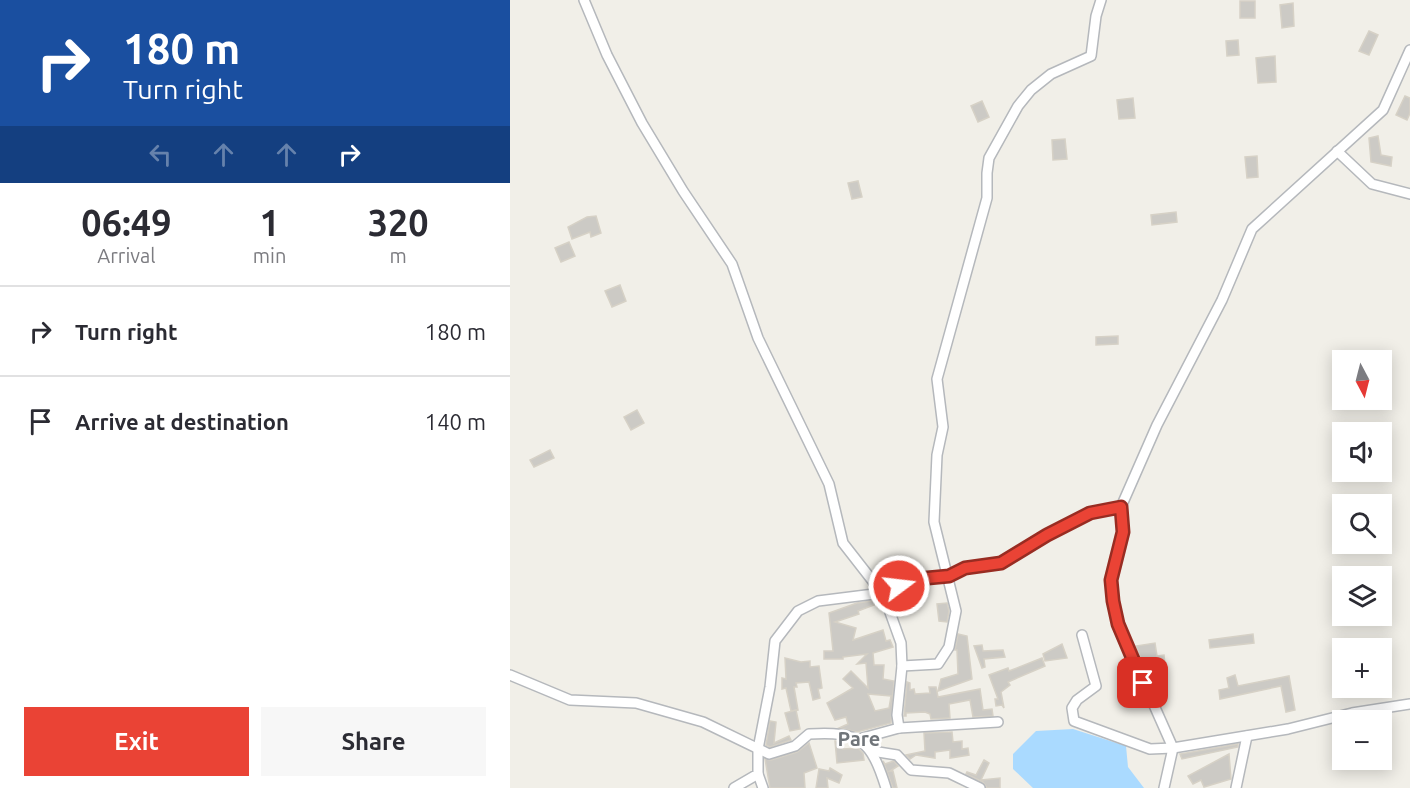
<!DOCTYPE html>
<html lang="en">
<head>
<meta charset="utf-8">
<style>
	body { margin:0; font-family:Ubuntu,sans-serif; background:#f7f7f7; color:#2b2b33; height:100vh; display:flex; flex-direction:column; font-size:22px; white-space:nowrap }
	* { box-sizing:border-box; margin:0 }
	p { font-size:20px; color:#7c7c81 }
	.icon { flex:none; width:33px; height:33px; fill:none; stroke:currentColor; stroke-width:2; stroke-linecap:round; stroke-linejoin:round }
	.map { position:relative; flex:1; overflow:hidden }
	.panel { display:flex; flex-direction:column; background:#fff; width:510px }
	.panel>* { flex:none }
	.guide { background:#1a4fa0; color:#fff; overflow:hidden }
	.needle { width:39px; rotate:173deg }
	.buttons { position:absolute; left:822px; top:350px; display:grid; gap:12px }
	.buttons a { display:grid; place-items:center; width:60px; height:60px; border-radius:0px; background:#fff; box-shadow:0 3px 15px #0003; font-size:30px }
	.pin { position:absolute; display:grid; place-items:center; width:51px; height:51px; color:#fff; margin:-26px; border-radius:12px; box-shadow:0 3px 9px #0006 }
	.me { position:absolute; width:66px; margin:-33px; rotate:75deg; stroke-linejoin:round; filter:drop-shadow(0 0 4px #0008) }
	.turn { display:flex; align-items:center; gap:21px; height:126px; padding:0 24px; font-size:27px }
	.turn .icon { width:78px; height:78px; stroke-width:2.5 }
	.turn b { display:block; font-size:42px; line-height:51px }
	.lanes { display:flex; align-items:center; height:57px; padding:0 24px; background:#0003; justify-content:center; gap:30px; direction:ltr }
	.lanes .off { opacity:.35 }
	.eta { display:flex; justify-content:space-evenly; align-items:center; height:102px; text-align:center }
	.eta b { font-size:36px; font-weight:700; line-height:42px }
	.primary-button { display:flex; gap:12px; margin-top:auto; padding:12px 24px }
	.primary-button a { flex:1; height:69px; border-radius:0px; background:#ea4335; color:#fff; font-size:24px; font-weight:700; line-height:69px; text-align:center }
	.primary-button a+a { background:#f7f7f7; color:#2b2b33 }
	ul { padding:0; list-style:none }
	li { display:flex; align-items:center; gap:18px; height:90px; padding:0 24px; border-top:2px solid #e1e1e2 }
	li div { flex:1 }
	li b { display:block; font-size:22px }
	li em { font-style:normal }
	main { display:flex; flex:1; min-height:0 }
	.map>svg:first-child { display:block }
	.water { fill:#aadaff }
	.building { fill:#cccac5; stroke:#d6d1c6; stroke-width:1.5; fill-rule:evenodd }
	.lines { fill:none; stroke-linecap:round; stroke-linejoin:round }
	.street-casing { stroke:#b5b8bc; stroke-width:12 }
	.street { stroke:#fff; stroke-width:9 }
	.route-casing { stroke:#982c22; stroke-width:15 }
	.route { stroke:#ea4335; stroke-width:10 }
	.labels { text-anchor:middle; stroke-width:5; stroke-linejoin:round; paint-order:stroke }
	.quarter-label { font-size:20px; font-weight:bold; fill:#70757a; stroke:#fff }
</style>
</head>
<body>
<main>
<section class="panel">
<div class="guide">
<div class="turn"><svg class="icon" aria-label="right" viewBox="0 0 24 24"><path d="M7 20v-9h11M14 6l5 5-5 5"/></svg><div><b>180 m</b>Turn right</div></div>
<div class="lanes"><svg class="icon off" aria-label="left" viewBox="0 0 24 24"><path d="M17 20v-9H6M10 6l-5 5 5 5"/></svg><svg class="icon off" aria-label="ahead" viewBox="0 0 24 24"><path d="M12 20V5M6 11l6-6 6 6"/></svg><svg class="icon off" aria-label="ahead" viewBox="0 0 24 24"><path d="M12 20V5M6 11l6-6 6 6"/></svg><svg class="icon" aria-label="right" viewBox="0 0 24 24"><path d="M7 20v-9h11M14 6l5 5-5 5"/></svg></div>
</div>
<div class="eta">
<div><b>06:49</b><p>Arrival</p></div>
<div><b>1</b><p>min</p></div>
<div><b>320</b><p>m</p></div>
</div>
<ul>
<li><svg class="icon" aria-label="right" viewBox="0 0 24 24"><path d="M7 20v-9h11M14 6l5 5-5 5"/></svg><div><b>Turn right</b></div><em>180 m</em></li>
<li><svg class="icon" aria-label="arrive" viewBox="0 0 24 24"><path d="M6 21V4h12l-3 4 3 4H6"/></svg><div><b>Arrive at destination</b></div><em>140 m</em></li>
</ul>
<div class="primary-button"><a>Exit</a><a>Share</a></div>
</section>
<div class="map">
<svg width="900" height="788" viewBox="0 0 900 788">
	<rect width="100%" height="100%" fill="#f1efe8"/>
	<!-- water -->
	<polygon class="water" points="563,729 616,746 618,767 634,788 523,788 503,769 503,754 526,731"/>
	<!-- building -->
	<g class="building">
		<rect x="730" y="1" width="15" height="17"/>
		<polygon points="783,3 784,26 772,28 770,5"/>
		<polygon points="859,31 868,35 859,55 849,51"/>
		<polygon points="728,40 729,55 717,56 716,41"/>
		<polygon points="765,56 766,82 748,83 746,58"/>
		<polygon points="895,96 900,98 900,113 897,120 886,115"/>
		<polygon points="623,98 625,118 609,119 607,100"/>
		<polygon points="472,101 479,117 468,122 461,106"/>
		<polygon points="868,136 871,155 882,157 881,166 861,162 859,138"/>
		<polygon points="555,139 557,159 543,160 542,140"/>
		<polygon points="747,156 748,177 737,178 735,157"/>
		<polygon points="348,181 352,197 342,199 338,183"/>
		<polygon points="666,212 667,222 642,225 641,215"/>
		<polygon points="86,216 91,233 81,237 80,232 62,239 58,227 77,217"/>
		<polygon points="59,242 65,256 51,262 45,248"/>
		<polygon points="110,285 116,301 102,307 95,291"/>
		<polygon points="608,336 608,344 586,345 586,337"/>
		<polygon points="127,410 134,423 121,430 114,417"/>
		<polygon points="40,450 44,458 24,467 20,460"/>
		<path d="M368,600L369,603L348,611L349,614L325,622L346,628L343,640L373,630L376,641L380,640L383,647L363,653L364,665H374L373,679L384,681L381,723L347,732L329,728L338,724L336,717L325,720L317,703L343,688L333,679L341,671L358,688L356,663L347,664L357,654L333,657V659H314V651H323L319,613L347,603ZM358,694L381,696L379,708L365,711Z"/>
		<polygon points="437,603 439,611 437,622 429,621 427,604"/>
		<polygon points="448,634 457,636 462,679 428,691 431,679 448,674 447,650 445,650"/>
		<polygon points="743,634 744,643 700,648 699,640"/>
		<polygon points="645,643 647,656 654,655 655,664 635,668 626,646"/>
		<polygon points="552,644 557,658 535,661 533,654"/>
		<polygon points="472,645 473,651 493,650 495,657 474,659 475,667 472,668 464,646"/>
		<polygon points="275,658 291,662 300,661 300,667 309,666 312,688 308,689 310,698 303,700 299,682 286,683 287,687 284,687 288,710 281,711 276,688 272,689 272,678 276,679"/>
		<polygon points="532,658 535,666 498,682 500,685 491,692 494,708 492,705 486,706 485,699 488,699 479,675 498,668 499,671"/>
		<polygon points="725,675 728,686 779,676 785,710 776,712 771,686 710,699 709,690 719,688 717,678"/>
		<polygon points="397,682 400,683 400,690 404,689 405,694 420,693 419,687 426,687 428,697 470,689 473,710 482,709 483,716 463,717 460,700 439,704 440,718 421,719 420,714 415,712 396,713 396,716 394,716"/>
		<polygon points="286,710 290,729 280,731 275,713"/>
		<polygon points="260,721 266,722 264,743 279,736 281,740 260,747 256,745"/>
		<polygon points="442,732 443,742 452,741 452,749 458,748 459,755 440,758 440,750 425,752 425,758 406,755 400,759 396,755 415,751 414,733"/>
		<polygon points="325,741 333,742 333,749 348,748 353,753 354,760 327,763"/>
		<polygon points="299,743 307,768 294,773 295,788 260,788 255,759 261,760 287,752"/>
		<polygon points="728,744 728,747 672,759 670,754"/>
		<polygon points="719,754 721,779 694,787 691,780 683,784 678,776"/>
		<polygon points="474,760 479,763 471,780 490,778 490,788 477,788 473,782 456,774 457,772 466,775"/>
		<polygon points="373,761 375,764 384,761 388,766 380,771 383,771 387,788 383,788"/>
		<polygon points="320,768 332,775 329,783 317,778 318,788 306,788 309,769 319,771"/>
	</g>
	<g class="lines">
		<defs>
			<g id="street">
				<polyline points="74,0 97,55 132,123 173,191 222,264 248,338 319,484 333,543 372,593 377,604 391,643 392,666 387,715 389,728"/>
				<polyline points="827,151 862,184 900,194"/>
				<polyline points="611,507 613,532 601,580 603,601 608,624 663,748 654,788"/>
				<polyline points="572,635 586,686 567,700 562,708 564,721 640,749 663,748 778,729 842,713 900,704"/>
				<polyline points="392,666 428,664 439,647 446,611 424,522 427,455 433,427 427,379 477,198 477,173 479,158 508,106 521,90 541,74 581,56 586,16 591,0"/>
				<path d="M0,675L60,700L126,703L193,722L259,754L285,746L299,734C350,731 361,740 376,788"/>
				<polyline points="349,739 389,728 488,722"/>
				<polyline points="362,751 387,755 401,770 439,773 470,788"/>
				<polyline points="248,774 253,788"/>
				<polyline points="224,788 248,774 248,749 260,687 265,641 288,611 308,601 372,593 407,579 439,576 455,569 491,563 537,535 580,514 611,507 647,425 712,300 742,229 873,110 900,50"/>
				<polyline points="726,788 737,736"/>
			</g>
		</defs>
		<!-- street casing -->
		<use href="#street" class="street-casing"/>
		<!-- street -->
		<use href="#street" class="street"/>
	</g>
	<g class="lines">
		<defs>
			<polyline id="route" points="389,586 407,579 439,576 455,568 491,563 537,535 580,513 611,507 613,532 601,580 603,601 608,624 633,683"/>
		</defs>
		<!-- route casing -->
		<use href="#route" class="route-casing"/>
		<!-- route -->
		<use href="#route" class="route"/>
	</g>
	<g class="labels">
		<!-- quarter labels -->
		<g class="quarter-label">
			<text x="349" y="746">Pare</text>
		</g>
	</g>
</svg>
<div class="buttons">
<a><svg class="needle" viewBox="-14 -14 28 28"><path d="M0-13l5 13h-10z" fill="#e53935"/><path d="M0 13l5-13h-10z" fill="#7c7c81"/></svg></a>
<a><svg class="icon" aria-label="sound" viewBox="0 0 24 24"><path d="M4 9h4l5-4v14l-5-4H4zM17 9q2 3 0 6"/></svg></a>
<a><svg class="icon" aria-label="search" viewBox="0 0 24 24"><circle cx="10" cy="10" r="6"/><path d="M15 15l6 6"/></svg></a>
<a><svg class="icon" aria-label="layers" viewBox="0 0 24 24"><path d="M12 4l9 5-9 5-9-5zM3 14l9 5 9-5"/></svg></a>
<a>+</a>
<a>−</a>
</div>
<div class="pin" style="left:633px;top:683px;background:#d93025"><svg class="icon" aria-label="arrive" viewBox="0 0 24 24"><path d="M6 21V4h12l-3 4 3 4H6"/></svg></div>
<svg class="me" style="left:389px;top:586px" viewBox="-20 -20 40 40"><circle r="17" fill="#ea4335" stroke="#fff" stroke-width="3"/><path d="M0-11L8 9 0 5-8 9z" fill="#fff"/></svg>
</div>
</main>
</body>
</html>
